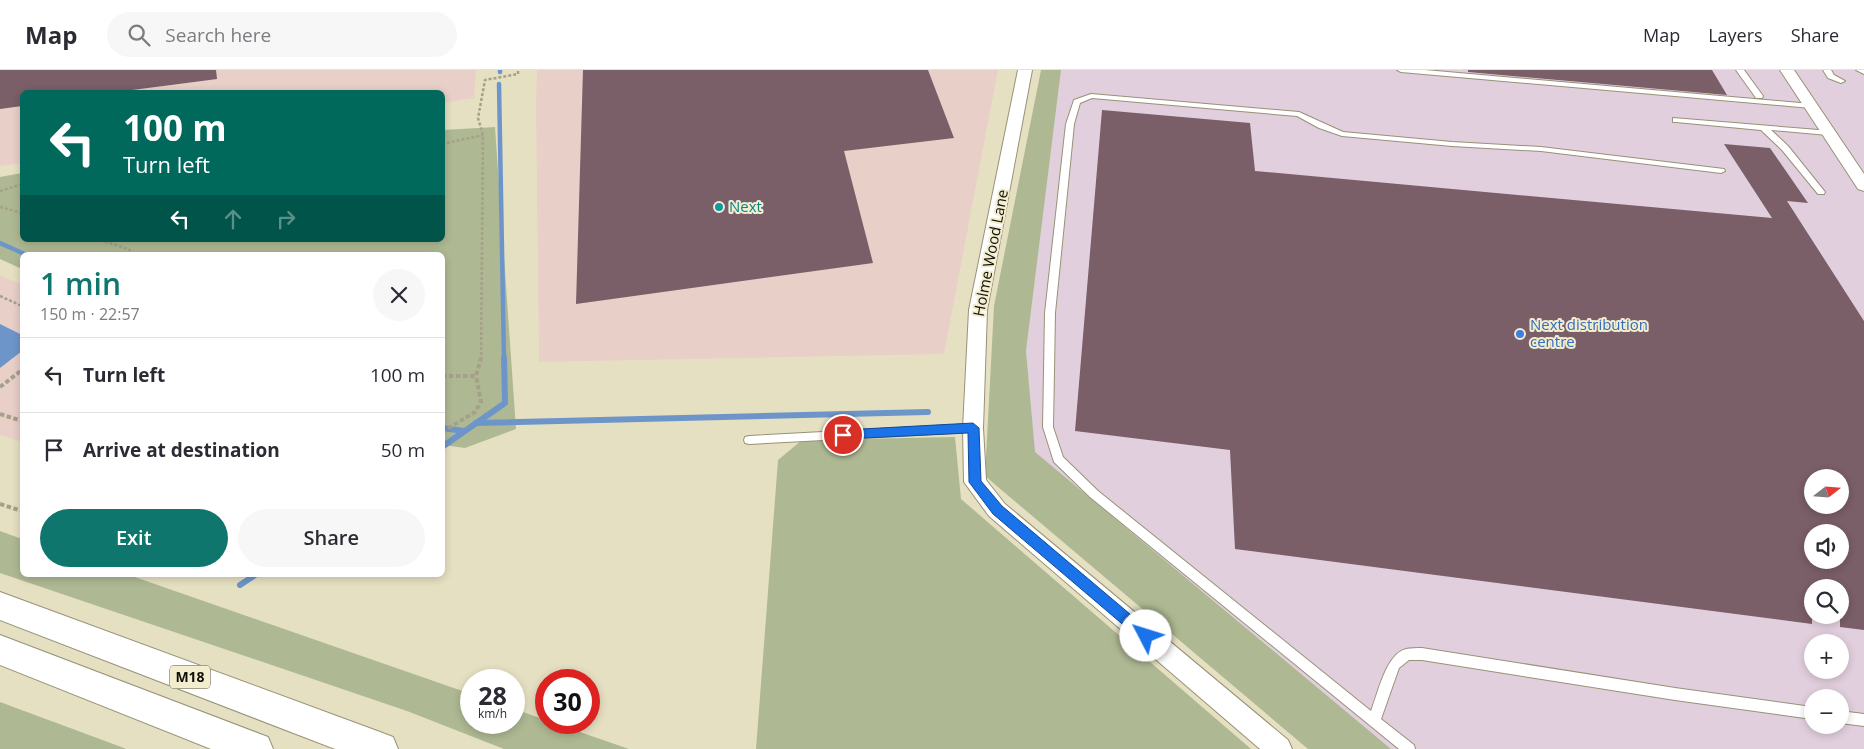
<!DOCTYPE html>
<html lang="en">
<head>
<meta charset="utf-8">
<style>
	body { margin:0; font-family:"Open Sans",sans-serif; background:#f7f7f7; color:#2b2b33; height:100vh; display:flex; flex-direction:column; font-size:19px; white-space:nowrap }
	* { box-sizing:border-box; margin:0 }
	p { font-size:16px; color:#7c7c81 }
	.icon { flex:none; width:28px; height:28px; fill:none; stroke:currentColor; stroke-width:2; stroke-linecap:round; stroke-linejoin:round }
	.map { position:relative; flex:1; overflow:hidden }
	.sheet { position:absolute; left:20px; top:182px; width:425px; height:325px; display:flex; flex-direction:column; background:#fff; border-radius:8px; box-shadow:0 2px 8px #0003 }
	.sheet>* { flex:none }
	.top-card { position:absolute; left:20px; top:20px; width:425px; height:152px; border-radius:8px; box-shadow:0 2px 8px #0003; background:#00695c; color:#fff; overflow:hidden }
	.needle { width:32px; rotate:73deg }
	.fabs { position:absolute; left:1804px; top:399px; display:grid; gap:10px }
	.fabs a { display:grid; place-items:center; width:45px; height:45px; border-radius:50%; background:#fff; box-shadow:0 2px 8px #0003; font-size:25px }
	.speed { position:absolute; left:460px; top:599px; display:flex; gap:10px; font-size:25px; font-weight:700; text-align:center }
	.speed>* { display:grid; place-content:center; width:65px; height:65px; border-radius:50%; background:#fff; box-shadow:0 2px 8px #0003; line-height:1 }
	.speed small { font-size:12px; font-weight:400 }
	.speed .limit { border:8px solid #d22; background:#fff; color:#111 }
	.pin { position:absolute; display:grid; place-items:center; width:42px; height:42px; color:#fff; margin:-21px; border:2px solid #fff; border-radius:50%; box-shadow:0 1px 5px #0007 }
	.me { position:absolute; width:55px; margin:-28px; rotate:310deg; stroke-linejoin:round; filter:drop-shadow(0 0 4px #0008) }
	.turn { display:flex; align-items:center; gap:18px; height:105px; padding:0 20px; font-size:22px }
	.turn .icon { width:65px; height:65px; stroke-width:2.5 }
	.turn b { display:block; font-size:35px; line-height:42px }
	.lanes { display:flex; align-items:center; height:48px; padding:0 20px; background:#0003; justify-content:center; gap:25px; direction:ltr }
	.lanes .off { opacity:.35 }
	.round { display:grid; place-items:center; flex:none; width:52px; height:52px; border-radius:26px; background:#f7f7f7 }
	.headline { display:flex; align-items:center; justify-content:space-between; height:85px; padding:0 20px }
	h1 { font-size:30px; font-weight:600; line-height:38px; color:#0f766e }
	.cta { display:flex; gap:10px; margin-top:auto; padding:10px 20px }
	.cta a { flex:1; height:58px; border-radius:30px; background:#0f766e; color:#fff; font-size:20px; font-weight:600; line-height:58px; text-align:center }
	.cta a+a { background:#f7f7f7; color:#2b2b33 }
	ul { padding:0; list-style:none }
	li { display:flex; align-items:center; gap:15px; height:75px; padding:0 20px; border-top:1px solid #e1e1e2 }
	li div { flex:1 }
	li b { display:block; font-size:19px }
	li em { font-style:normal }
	header { display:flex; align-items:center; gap:30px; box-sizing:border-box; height:70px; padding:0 25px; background:#fff; border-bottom:1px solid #e1e1e2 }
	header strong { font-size:24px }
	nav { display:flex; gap:28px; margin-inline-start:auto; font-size:18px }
	.search { width:350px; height:45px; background:#f7f7f7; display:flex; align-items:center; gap:12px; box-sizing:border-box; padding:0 18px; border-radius:28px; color:#7c7c81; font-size:19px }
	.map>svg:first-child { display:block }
	.commercial { fill:#e2cfde; fill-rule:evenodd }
	.industrial { fill:#e8cfc7 }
	.green { fill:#aeb993 }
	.water { fill:#6e95c9 }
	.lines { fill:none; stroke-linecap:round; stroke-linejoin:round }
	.stream-far1 { stroke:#6e95c9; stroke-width:4.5 }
	.stream { stroke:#6e95c9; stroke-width:6 }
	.building { fill:#7a5e68; fill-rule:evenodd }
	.lane-casing { stroke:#979276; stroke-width:2 }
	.street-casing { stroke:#979276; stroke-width:2 }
	.highway-casing { stroke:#979276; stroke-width:2 }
	.path-far1 { stroke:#a5a089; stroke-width:2.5; stroke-dasharray:3 2; stroke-linecap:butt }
	.path { stroke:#a5a089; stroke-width:4; stroke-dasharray:4.5 2.5; stroke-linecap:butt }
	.lane { fill:#fff; fill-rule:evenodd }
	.street { fill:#fff; fill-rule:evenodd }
	.highway { fill:#fff; fill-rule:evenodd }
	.route { fill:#1a73e8; stroke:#114b97 }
	.culture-dot { fill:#0f9aa8; stroke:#f3edcf; stroke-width:2 }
	.shop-dot { fill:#3f7fe0; stroke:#f3edcf; stroke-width:2 }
	.labels { text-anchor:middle; stroke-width:4; stroke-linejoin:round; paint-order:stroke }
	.shield { fill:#f3edcf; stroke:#555242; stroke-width:1 }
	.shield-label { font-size:14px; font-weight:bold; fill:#110f06 }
	.culture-label { font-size:15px; fill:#0d838f; stroke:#f3edcf; text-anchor:start }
	.street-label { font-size:15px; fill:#110f06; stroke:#f3edcf }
	.shop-label { font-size:15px; fill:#366cbe; stroke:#f3edcf; text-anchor:start }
</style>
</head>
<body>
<header>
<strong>Map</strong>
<div class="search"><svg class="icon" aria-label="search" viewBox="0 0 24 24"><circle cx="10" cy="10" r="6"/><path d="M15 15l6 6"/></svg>Search here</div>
<nav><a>Map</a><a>Layers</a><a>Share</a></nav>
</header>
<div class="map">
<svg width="1864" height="679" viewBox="0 0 1864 679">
	<rect width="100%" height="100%" fill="#e6e0c2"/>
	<!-- commercial -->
	<path class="commercial" d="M1061,0H1864V679H1391L1034,382L1026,281ZM1812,408H1840V435H1812ZM1812,462H1840V490H1812ZM1812,518H1840V545H1812ZM1812,572H1840V600H1812ZM1812,628H1840V655H1812Z"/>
	<!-- industrial -->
	<g class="industrial">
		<polygon points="0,0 476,0 474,28 443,33 442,22 22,22 22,93 0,96"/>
		<polygon points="537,0 998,0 944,284 539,292 536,36"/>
		<polygon points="0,205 22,215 22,372 0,365"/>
	</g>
	<!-- green -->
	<g class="green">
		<polygon points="1041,0 1061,0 1026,281 1035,382 1391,679 1308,679 985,406 994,236"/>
		<polygon points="495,57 516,359 465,378 443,375 442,185 22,185 22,199 0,189 0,107 22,103 22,170 442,170 443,60"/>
		<polygon points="955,367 961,429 1251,679 756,679 778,390 802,370"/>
		<polygon points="0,461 22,469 22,505 129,505 471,624 471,652 514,652 514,639 546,650 546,652 554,653 629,679 504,679 407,641 0,503"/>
		<polygon points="0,632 124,678 126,679 0,679"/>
	</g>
	<!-- water -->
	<polygon class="water" points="0,254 22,265 22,281 0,298"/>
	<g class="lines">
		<!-- stream-far1 -->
		<g class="stream-far1">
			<polyline points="500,0 500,2"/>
			<polyline points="499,14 504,290"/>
			<polyline points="0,173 27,185"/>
		</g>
		<!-- stream -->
		<g class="stream">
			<polyline points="476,353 928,342"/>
			<polyline points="442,358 464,361"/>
			<polyline points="442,377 505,333 504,288"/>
			<polyline points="240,515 255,505"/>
		</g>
	</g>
	<!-- building -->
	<g class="building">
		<polygon points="0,0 216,0 217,9 117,22 22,22 22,36 0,39"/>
		<polygon points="583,0 928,0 954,68 844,81 873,193 576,234"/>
		<polygon points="1468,0 1712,0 1727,25 1468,2"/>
		<path d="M1102,40L1250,53L1255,101L1772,148L1724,74L1770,78L1808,133L1787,131L1864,251V560L1840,557V518H1812V554L1235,479L1230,380L1075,361ZM1812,408H1840V435H1812ZM1812,462H1840V490H1812Z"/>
	</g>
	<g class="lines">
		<defs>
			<g id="lane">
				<polygon points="1397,0 1425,0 1811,34 1815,36 1811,38 1401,2"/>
				<polygon points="1736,0 1744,0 1763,26 1762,28 1756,28"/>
				<polygon points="1823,0 1831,0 1834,5 1845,11 1841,13 1828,8"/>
				<polygon points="1856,0 1864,0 1864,4"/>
				<path d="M1091,24L1299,42L1343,62L1452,72L1541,77L1724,99L1725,101L1721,103L1541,81L1452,76L1342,66L1319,58L1297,46L1092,28L1080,33L1074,54L1055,243L1053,357L1063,387L1098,421L1371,641C1378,623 1386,584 1406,579C1411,578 1417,578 1422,578L1675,618L1812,637V649L1675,630L1422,590H1409L1399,598L1381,649L1414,675L1415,679H1399L1090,427L1054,392L1043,357L1045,243L1066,54L1074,30Z"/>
				<polygon points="1673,48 1831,61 1831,65 1828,65 1771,60 1788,76 1825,122 1824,124 1818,124 1782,80 1761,60 1676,52 1673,52"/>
				<polygon points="973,354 977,355 978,358 977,361 973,362 749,374 745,373 744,370 745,367 749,366"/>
				<polygon points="1840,641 1864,644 1864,656 1840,653"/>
			</g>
			<g id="street">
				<polygon points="1018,0 1032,0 987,240 983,358 986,410 1005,434 1288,670 1292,679 1260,679 989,446 964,412 963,358 969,240"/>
				<polygon points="1780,0 1794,0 1864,104 1864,121 1858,119"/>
			</g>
			<g id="highway">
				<polygon points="0,522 380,662 393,667 398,679 335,679 0,550"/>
				<polygon points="0,565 268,667 273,679 211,679 0,595"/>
			</g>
		</defs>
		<!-- lane casing -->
		<use href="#lane" class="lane-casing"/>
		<!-- street casing -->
		<use href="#street" class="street-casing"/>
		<!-- highway casing -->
		<use href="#highway" class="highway-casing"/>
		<!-- path-far1 -->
		<g class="path-far1">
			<polyline points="442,74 483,65"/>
			<polyline points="0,121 22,114"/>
			<polyline points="0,137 22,143"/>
			<polyline points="100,170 128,179 137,185"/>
			<polyline points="0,226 22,236"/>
			<polyline points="481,290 483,65 478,48 485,10 518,4 518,0"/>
		</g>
		<!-- path -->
		<g class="path">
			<polyline points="442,306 476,306 481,288"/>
			<polyline points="0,317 22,300"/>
			<polyline points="0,344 22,351"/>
			<polyline points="442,362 475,342 481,332 476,306"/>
			<polyline points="0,434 22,441"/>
		</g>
		<!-- lane -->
		<use href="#lane" class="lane"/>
		<!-- street -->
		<use href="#street" class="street"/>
		<!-- highway -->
		<use href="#highway" class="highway"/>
	</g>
	<!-- route -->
	<polygon class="route" points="973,353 979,358 981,411 1002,436 1150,561 1152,566 1150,570 1146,572 1141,570 993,444 969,412 968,363 843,369 837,365 843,360"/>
	<!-- markers -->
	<circle class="culture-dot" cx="719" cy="137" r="5"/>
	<circle class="shop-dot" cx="1520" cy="264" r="5"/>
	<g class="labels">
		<!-- shield labels -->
		<rect class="shield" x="170" y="595.5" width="40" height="23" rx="4"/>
		<g class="shield-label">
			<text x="190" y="612">M18</text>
		</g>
		<!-- culture labels -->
		<g class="culture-label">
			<text x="729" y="142">Next</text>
		</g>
		<!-- street labels -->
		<g class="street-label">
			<text transform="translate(991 183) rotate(-79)" y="5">Holme Wood Lane</text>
		</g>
		<!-- shop labels -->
		<g class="shop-label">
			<text x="1530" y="260">Next distribution<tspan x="1530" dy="17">centre</tspan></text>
		</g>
	</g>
</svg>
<div class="fabs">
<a><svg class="needle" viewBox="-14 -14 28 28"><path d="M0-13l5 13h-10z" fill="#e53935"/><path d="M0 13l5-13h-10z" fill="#7c7c81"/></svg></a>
<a><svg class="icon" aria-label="sound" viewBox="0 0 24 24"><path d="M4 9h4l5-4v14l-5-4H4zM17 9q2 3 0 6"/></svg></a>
<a><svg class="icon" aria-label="search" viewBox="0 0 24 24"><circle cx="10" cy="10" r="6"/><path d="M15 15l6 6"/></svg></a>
<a>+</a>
<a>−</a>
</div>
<div class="speed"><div>28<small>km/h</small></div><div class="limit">30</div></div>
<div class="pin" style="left:843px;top:365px;background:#d93025"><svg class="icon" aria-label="arrive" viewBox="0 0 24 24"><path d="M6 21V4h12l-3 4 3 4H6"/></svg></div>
<svg class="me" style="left:1146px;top:566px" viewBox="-20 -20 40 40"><circle r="19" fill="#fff"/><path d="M0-13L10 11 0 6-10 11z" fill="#1a73e8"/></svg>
<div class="top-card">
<div class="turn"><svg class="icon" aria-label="left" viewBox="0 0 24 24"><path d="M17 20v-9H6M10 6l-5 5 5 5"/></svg><div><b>100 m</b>Turn left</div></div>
<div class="lanes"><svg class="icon" aria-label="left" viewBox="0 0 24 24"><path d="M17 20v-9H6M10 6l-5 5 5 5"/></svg><svg class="icon off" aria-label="ahead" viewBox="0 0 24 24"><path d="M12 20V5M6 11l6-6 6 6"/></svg><svg class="icon off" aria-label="right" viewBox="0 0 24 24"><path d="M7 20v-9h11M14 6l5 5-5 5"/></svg></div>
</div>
<section class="sheet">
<div class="headline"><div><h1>1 min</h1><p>150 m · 22:57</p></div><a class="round"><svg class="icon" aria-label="close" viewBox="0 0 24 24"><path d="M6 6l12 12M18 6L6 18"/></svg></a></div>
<ul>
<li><svg class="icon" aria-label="left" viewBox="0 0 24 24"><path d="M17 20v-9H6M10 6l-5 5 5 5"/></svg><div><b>Turn left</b></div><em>100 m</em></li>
<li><svg class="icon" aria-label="arrive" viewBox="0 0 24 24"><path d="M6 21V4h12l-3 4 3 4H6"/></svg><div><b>Arrive at destination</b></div><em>50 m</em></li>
</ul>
<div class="cta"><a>Exit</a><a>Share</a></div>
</section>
</div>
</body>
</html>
